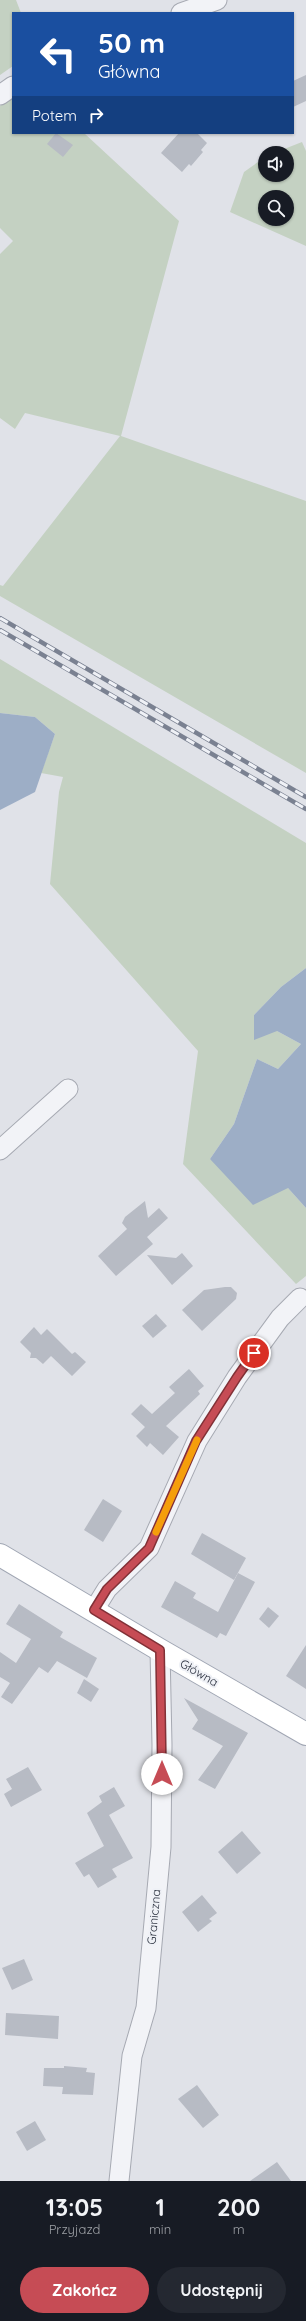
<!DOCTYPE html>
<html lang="pl">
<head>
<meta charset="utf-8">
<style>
	body { margin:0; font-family:Quicksand,sans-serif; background:#242831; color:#f1f3f6; height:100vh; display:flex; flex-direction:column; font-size:15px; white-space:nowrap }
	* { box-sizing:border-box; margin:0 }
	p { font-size:13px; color:#9ea1a6 }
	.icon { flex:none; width:22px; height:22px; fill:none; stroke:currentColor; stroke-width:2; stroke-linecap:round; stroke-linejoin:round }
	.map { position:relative; height:2181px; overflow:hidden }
	.details { display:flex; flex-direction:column; background:#171b24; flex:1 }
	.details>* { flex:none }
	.banner { position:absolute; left:12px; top:12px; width:282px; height:122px; border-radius:0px; box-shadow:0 1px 3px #0004; background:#1a4fa0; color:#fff; overflow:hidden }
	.controls { position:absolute; left:258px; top:146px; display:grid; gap:8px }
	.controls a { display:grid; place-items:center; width:36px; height:36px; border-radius:50%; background:#171b24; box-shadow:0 1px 3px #0004; font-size:20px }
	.pin { position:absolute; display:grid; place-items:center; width:34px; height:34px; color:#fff; margin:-17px; border:2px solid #fff; border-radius:50%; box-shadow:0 1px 4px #0007 }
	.me { position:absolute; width:44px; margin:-22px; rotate:0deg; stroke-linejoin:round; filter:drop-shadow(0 0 3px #0008) }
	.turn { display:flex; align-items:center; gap:14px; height:84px; padding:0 20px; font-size:18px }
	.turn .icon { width:52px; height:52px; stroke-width:2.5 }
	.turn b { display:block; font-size:28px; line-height:34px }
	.then { display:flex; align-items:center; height:38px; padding:0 20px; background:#0003; gap:8px; font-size:15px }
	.eta { display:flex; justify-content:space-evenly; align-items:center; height:68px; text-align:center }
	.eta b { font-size:24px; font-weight:700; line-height:28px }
	.button { display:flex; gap:8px; margin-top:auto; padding:8px 20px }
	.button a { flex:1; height:46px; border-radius:24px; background:#c64c55; color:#fff; font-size:16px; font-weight:700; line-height:46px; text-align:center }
	.button a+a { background:#242831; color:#f1f3f6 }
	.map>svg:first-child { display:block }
	.green { fill:#c4d1c2; fill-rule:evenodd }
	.water { fill:#9daec6 }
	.building { fill:#b7bbc4 }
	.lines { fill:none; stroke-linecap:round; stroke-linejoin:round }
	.minor-casing { stroke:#a6a9b2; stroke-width:21 }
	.major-casing { stroke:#a0a6b3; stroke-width:24 }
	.minor { stroke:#f2f3f7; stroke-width:19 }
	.major { stroke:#fff; stroke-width:22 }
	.rail-casing { stroke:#7a8191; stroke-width:4.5 }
	.rail { stroke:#eff1f6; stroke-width:3; stroke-dasharray:9; stroke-linecap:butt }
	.route-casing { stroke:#813137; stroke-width:10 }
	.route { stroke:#c64c55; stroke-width:7 }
	.slow { stroke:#f59e0b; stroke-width:7 }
	.labels { text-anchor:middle; stroke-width:4; stroke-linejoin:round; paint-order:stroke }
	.street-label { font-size:12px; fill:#2a303e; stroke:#eff1f6 }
</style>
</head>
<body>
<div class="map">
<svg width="306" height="2181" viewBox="0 0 306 2181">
	<rect width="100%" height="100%" fill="#e0e2e8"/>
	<!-- green -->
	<g class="green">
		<polygon points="0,0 16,0 21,13 13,13 13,66 0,75"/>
		<polygon points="13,95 13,133 84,133 179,221 121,436 306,501 306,773 0,596 0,585 3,586 120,436 25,413 15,429 0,418 0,254 13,241 0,228 0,106"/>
		<path d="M302,142L306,151V246L230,212L244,172L265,157V175H287V153H274ZM265,197H287V219H265Z"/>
		<polygon points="0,659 306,843 306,968 281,987 254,1015 277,1031 301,1044 278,1069 257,1059 234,1124 210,1159 288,1188 306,1208 306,1276 296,1284 183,1164 198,1051 50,884 59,792 63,777 41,773 55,734 35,717 0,713"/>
	</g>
	<!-- water -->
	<g class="water">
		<polygon points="0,713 35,717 55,734 35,792 0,810"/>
		<polygon points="306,968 306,1208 288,1188 253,1205 210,1159 234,1124 257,1059 278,1069 301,1044 277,1031 254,1040 254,1015 281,987"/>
	</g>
	<!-- building -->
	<g class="building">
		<polygon points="306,75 306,101 293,107 293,81"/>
		<polygon points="56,133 73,145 63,157 47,144"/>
		<polygon points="179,133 197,133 207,143 201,150 203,152 191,166 189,164 182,172 161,153"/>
		<polygon points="145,1201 148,1218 159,1208 168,1218 147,1237 153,1244 116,1276 98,1256 127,1229 122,1223 125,1217"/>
		<polygon points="182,1253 193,1266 172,1285 147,1255 176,1258"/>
		<polygon points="225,1287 231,1287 237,1293 236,1299 202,1331 182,1310 204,1290"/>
		<polygon points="156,1314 167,1326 153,1338 142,1326"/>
		<polygon points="34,1327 41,1335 47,1329 72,1354 75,1352 86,1362 72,1376 51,1356 43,1364 36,1358 30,1358 31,1353 20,1342"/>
		<polygon points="189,1369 204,1386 198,1391 200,1394 166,1426 179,1437 163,1455 150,1443 147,1447 136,1436 145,1427 131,1414 141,1404 152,1414 175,1393 169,1387"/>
		<polygon points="103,1499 122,1511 103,1542 84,1530"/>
		<polygon points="202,1533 246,1558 234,1580 191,1554"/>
		<polygon points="238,1573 255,1582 226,1636 220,1633 217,1638 161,1607 175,1581 196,1593 193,1598 218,1612"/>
		<polygon points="19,1604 63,1632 60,1637 97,1658 87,1678 57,1661 48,1673 39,1667 12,1704 1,1697 10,1683 0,1677 0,1652 16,1663 31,1639 6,1624"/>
		<polygon points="268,1607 279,1616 269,1628 259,1619"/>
		<polygon points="306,1645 306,1689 286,1676"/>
		<polygon points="84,1679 99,1689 91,1702 77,1693"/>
		<polygon points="184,1698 248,1733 215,1789 198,1780 223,1746 192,1729 198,1720"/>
		<polygon points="28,1767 42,1790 11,1807 4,1794 12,1789 6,1779"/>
		<polygon points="114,1787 125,1806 109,1815 133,1858 112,1869 117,1877 98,1888 89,1874 84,1877 75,1863 104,1846 87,1813 102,1802 99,1796"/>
		<polygon points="242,1831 261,1853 237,1874 218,1852"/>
		<polygon points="202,1895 217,1913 209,1919 212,1921 198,1932 182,1912"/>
		<polygon points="24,1959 33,1980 12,1990 2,1968"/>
		<polygon points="6,2013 59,2016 58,2039 5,2035"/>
		<polygon points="64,2066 87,2068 86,2072 95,2073 93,2095 62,2094 63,2087 43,2086 44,2068 64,2068"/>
		<polygon points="197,2085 219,2115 203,2128 178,2099"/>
		<polygon points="35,2121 46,2140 27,2151 16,2132"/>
		<polygon points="277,2162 291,2181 250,2181"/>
	</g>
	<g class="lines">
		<defs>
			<g id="minor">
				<polyline points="181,13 217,0"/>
				<polyline points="0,95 13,86"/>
				<polyline points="0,1150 68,1089"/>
				<polyline points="94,1610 107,1589 149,1548 197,1441 237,1377 280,1318 300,1298"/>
				<polyline points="119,2181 132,2056 146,2008 161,1847 162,1745 160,1650"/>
			</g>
			<polyline id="major" points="0,1555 160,1650 306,1734"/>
		</defs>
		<!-- minor casing -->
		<use href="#minor" class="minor-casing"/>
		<!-- major casing -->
		<use href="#major" class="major-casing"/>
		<!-- minor -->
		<use href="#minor" class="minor"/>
		<!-- major -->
		<use href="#major" class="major"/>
		<defs>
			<g id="rail">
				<polyline points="0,618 306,797"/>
				<polyline points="0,630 306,809"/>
			</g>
		</defs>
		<!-- rail casing -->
		<use href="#rail" class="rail-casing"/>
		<!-- rail -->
		<use href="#rail" class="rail"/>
	</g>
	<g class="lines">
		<defs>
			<polyline id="route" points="162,1774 160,1650 94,1610 107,1589 149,1548 196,1441 237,1377 254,1353"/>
		</defs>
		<!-- route casing -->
		<use href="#route" class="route-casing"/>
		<!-- route -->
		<use href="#route" class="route"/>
		<!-- slow -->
		<polyline class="slow" points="156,1532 197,1440"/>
	</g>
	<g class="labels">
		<!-- street labels -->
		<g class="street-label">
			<text transform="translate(199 1673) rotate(30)" y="4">Główna</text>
			<text transform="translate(154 1917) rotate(-85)" y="4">Graniczna</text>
		</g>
	</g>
</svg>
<div class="controls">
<a><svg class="icon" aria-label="sound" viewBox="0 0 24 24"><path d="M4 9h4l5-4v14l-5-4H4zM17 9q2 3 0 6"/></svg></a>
<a><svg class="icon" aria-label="search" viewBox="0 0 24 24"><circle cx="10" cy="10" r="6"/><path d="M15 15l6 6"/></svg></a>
</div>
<div class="pin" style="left:254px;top:1353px;background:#d93025"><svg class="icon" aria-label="arrive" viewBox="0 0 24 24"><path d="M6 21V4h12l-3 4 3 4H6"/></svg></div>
<svg class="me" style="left:162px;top:1774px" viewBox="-20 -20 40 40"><circle r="19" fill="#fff"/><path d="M0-13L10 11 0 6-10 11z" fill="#c64c55"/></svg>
<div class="banner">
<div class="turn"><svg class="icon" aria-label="left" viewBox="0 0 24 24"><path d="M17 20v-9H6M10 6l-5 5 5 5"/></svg><div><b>50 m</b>Główna</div></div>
<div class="then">Potem<svg class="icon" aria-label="right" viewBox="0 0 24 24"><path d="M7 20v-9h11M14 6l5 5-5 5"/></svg></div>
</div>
</div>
<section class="details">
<div class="eta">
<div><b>13:05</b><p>Przyjazd</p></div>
<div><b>1</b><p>min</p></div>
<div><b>200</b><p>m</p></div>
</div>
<div class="button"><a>Zakończ</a><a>Udostępnij</a></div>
</section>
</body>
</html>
